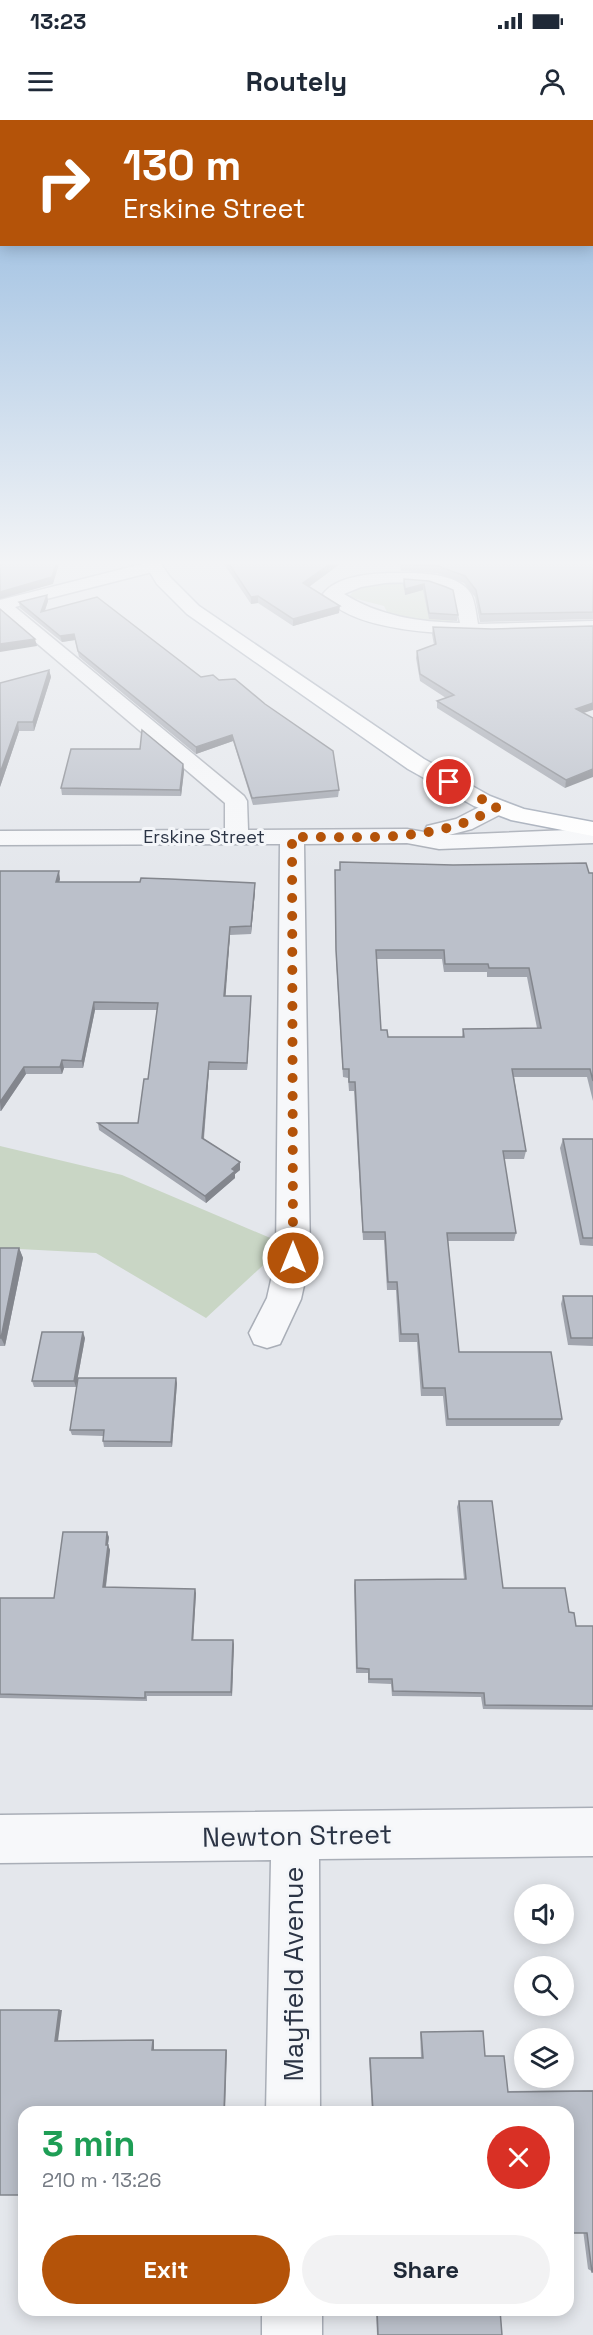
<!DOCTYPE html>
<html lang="en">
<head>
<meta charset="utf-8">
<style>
	body { margin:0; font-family:"Space Grotesk",sans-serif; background:#f2f2f3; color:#1f2937; height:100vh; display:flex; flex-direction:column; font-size:22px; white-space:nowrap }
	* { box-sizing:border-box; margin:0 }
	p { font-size:20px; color:#747a83 }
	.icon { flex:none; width:33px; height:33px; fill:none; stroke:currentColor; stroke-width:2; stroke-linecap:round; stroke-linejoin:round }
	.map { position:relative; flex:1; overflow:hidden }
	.details { position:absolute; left:18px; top:1986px; width:556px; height:210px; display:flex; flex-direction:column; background:#fff; border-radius:18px; box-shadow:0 3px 15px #0003 }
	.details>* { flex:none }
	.top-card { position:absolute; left:0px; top:0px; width:594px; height:126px; box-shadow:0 3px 15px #0003; background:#b45309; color:#fff; overflow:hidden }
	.fabs { position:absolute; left:514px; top:1764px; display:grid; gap:12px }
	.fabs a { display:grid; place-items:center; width:60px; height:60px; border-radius:50%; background:#fff; box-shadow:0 3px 15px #0003; font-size:30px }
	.pin { position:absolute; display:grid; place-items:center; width:51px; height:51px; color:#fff; margin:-26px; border:3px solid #fff; border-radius:50%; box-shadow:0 2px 6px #0007 }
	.me { position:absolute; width:66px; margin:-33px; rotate:0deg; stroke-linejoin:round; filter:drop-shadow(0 0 4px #0008) }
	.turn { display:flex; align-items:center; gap:21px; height:126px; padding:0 24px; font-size:27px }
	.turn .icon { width:78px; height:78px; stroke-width:2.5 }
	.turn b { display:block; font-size:42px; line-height:51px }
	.round { display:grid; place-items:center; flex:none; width:63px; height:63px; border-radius:32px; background:#f2f2f3 }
	.overview { display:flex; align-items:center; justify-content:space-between; height:102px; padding:0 24px }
	h1 { font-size:36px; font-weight:700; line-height:45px; color:#1e9e55 }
	.button { display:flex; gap:12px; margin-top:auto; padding:12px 24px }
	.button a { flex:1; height:69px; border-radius:36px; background:#b45309; color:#fff; font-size:24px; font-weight:700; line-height:69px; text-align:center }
	.button a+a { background:#f2f2f3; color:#1f2937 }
	.status { display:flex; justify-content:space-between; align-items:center; height:42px; padding:0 30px; background:#fff; direction:ltr }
	.status svg { height:16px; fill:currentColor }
	header { display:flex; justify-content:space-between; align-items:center; height:78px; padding:0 24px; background:#fff; font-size:27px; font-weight:700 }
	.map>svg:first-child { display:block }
	.green { fill:#c9d6c5 }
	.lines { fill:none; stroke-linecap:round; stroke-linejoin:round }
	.minor-casing { stroke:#a9aeb7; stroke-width:3 }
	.major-casing { stroke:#a3abb8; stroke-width:3 }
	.minor { fill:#f7f8fa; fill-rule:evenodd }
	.major { fill:#fff; fill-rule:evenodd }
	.wall { fill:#a1a5ae; fill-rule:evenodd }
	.shaded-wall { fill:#83868d }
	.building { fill:#bbc0ca; stroke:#83868d; stroke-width:1.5; fill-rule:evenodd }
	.route { stroke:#b45309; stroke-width:10; stroke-dasharray:0 18 }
	.labels { text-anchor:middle; stroke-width:6; stroke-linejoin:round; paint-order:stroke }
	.far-street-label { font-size:18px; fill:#2b3445; stroke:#f4f6f9 }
	.near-street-label { font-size:27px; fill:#2b3445; stroke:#f4f6f9 }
</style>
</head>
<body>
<div class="status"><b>13:23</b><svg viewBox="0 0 49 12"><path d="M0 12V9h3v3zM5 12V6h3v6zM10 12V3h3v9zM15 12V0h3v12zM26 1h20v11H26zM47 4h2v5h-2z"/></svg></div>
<header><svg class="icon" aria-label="menu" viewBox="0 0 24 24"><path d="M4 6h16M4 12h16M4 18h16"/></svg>Routely<svg class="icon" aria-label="person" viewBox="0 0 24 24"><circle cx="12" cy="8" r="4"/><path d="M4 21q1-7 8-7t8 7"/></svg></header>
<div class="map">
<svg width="593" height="2215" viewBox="0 0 593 2215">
	<rect width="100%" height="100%" fill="#e4e7ec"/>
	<!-- green -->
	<g class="green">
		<path d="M415,463L453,494V502L445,506L389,496L384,486L349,477C361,457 394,463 415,463Z"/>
		<polygon points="0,1026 122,1055 275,1120 271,1138 206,1198 96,1133 0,1128"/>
	</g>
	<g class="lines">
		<defs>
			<g id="minor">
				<polygon points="154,441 160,442 162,446 160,450 15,487 244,676 247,681 248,710 407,709 424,712 427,706 456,699 489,682 505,682 508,687 505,692 472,709 449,715 593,709 593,723 439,729 407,723 304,724 310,1138 301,1179 280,1224 267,1228 254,1224 249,1213 267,1178 276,1138 280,724 0,725 0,711 225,710 225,683 0,492 0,480"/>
				<path d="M400,453C420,453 455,453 469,471C475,478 476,494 478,504L593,501V511C533,513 361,528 323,474C338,454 378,453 400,453ZM385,463C409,462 433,462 454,475L460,503C419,502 379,496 344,474L361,467Z"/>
				<polygon points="593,1688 593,1736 319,1739 320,1992 266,1992 271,1740 0,1743 0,1695"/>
				<rect x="262" y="2190" width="60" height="25"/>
			</g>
			<polygon id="major" points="143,441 159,441 170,457 199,486 424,639 490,676 524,689 593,702 593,716 511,700 474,686 408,649 187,494 157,464"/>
		</defs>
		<!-- minor casing -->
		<use href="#minor" class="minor-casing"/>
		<!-- major casing -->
		<use href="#major" class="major-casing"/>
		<!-- minor -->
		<use href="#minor" class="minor"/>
		<!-- major -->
		<use href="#major" class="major"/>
	</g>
	<!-- wall -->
	<g class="wall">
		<polygon points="222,441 344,441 309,467 339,493 293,506 258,483 251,484"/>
		<polygon points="399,441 593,441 593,499 480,502 475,477 464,463 437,453 401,451"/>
		<polygon points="404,459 429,461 458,495 457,501 429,499 423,470 405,475 403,465"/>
		<polygon points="47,475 48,481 45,491 339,670 338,677 253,685 233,621 196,634 79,537 75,520 62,522 20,488 19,482"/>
		<polygon points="433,507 492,509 584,593 565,668 437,588 437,581 446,578 420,561 416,538 417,531 434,525 432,514"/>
		<polygon points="49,550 51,557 34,611 19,611 0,667 0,563"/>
		<polygon points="183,644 184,651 181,676 62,675 61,668"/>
		<path d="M340,742L593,753V981L587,957H514L526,1031L524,1039H504L516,1113L514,1121H448L459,1232L562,1299L559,1306H446L443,1276H421L417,1222H399L396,1170H387L384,1120H363L354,971H349L348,958L343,957L336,839L335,759L340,750ZM376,839H442L444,852H487V857H527L537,908L463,909L462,917H388L381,910Z"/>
		<polygon points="0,751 60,759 59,762 255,763 255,771 251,814 230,815 225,876 251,876 247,950 209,950 204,1019 240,1042 240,1050 235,1054 235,1058 206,1083 99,1010 98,1003 138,1003 148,959 157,890 95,890 83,948 64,948 62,954 26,954 1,991 0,991"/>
		<polygon points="563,1019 593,1019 593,1126 580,1125 560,1028"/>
		<polygon points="0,1128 19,1128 23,1138 5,1226 0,1226"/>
		<polygon points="563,1176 593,1176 593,1226 568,1225 561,1184"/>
		<polygon points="85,1218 76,1267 34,1267 32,1261"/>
		<polygon points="177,1263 172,1327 104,1327 103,1321 103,1316 72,1315 70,1310"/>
		<polygon points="459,1381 503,1468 569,1492 576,1506 593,1506 593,1590 483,1589 481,1577 392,1576 391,1564 368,1563 368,1553 356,1553 354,1465 355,1460 464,1459 457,1387"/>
		<polygon points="109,1417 108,1425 110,1430 106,1467 196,1473 193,1520 234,1524 232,1576 147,1576 147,1581 0,1578 0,1478 54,1478"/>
		<polygon points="483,1911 485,1936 508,1971 593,1970 593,2152 588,2149 568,1992 372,1992 369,1938 421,1937 420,1912"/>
		<polygon points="376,2190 500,2190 502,2215 377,2215"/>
	</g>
	<!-- shaded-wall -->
	<g class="shaded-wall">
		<polygon points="57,441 60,441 53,464 0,479 0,472"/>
		<polygon points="334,441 344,441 303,471 303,463"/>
		<polygon points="424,464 423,470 405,475 405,469"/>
		<polygon points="47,475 48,481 42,498 41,492"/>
		<polygon points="258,476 258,483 251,484 251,477"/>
		<polygon points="340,486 339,493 293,506 293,499"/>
		<polygon points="74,514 75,520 62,522 60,516"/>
		<polygon points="35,519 37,526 0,532 0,524"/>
		<polygon points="49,550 51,557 34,611 33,602"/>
		<polygon points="593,583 593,590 574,596 576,589"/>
		<polygon points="18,602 19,611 0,667 0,653"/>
		<polygon points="232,615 233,621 196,634 196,627"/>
		<polygon points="183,644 184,651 181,676 180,670"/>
		<polygon points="593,649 593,657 565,668 566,660"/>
		<polygon points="59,751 60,759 57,770 56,762"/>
		<polygon points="255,763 255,771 251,814 251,806"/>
		<polygon points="230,807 230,815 225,884 224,876"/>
		<polygon points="251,876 251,884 247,950 247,943"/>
		<polygon points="94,882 95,890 83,948 82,941"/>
		<polygon points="62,940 64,948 62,954 60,947"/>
		<polygon points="209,942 209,950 203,1025 202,1018"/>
		<polygon points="24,947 26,954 1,991 0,982"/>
		<polygon points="240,1042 240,1050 235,1054 235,1058 206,1083 205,1076"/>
		<polygon points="19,1128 23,1138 5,1226 1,1218"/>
		<polygon points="83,1212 85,1218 76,1267 74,1261"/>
		<polygon points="176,1258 177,1263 172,1327 171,1322"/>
		<polygon points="107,1412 109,1417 107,1430 106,1425"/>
		<polygon points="108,1425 110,1430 105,1472 103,1467"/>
		<polygon points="195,1469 196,1473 193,1524 192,1520"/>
		<polygon points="233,1520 234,1524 232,1576 231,1572"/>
		<polygon points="59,1890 62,1890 58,1921 55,1921"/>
		<polygon points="153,1920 154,1920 154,1930 152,1930"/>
		<polygon points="226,1930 227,1930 225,1992 224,1992"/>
	</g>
	<!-- building -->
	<g class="building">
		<polygon points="2,441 57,441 52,457 0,472 0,445"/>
		<polygon points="227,441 334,441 303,463 340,486 293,499 258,476 251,477"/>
		<polygon points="401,441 593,441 593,492 481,494 476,470 465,456 438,446 401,444"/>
		<polygon points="404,459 429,461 446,467 453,470 458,495 429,493 424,464 405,469"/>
		<polygon points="47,475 41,492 97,477 201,557 213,555 219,560 235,559 265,584 333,631 339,670 252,678 232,615 196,627 78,531 74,514 60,516 19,482"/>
		<polygon points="0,489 35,519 0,524"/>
		<polygon points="593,506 593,583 576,589 593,598 593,649 566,660 437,581 454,575 420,554 417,531 436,524 433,507 492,509"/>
		<polygon points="49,550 33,602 18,602 0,653 0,563"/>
		<polygon points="142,610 183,644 180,670 61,668 71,629 140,629"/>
		<path d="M340,742L453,745L586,743L589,753H593V961L590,949H512L526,1031H503L516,1113H447L459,1232H551L562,1299H448L445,1268H423L418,1214H401L397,1162H388L385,1112H363L355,962H349V949H343L336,830L335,750H340ZM376,830H444L445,844H488L489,848H529L541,908L463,909L464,917H388L387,910H381Z"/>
		<polygon points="0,751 59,751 56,762 140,762 141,758 170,759 255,763 251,806 230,807 224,876 251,876 247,943 209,942 202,1018 240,1042 232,1049 235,1051 205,1076 98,1003 138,1003 144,959 148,959 158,883 94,882 82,941 62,940 60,947 24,947 0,982"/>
		<polygon points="563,1019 593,1019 593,1118 583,1118"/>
		<polygon points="0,1128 19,1128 1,1218 0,1218"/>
		<polygon points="563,1176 593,1176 593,1218 571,1218"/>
		<polygon points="42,1212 83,1212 74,1261 32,1261"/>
		<polygon points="78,1258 176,1258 171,1322 103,1321 104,1310 70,1310"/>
		<polygon points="459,1381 492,1381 503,1468 565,1468 569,1492 574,1493 576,1506 593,1506 593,1586 485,1585 484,1573 393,1571 392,1559 369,1559 369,1549 357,1548 355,1460 466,1459"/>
		<polygon points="63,1412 107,1412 106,1425 108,1425 103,1467 195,1469 192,1520 233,1520 231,1572 145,1572 145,1578 0,1574 0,1478 54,1478"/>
		<polygon points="0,1890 59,1890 55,1921 153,1920 152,1930 226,1930 224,1992 24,1992 24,2075 0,2075"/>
		<polygon points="483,1911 485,1936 504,1936 508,1972 593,1971 593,2152 592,2152 587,2113 568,2113 568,1992 373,1992 370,1938 423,1938 421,1912"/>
		<polygon points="377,2190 500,2190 502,2215 378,2215"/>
	</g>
	<!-- sky -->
	<linearGradient id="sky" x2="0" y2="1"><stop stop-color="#8bb4dd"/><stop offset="0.59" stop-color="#f3f4f6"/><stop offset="1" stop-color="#f3f4f6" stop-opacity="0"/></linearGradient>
	<rect width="593" height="751" fill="url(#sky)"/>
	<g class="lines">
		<!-- route -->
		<path class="route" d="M293,1138L292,717C361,716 435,725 497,687L449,662"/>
	</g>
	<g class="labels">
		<!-- far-street labels -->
		<g class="far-street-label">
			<text x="204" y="723">Erskine Street</text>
		</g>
		<!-- near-street labels -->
		<g class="near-street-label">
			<text transform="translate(297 1716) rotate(-1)" y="9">Newton Street</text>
			<text transform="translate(294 1854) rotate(-90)" y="9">Mayfield Avenue</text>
		</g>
	</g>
</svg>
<div class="fabs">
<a><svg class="icon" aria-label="sound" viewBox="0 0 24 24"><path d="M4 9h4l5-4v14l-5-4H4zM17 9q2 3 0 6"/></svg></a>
<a><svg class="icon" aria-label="search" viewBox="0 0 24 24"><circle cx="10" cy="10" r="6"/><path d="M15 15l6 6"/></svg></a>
<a><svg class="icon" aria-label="layers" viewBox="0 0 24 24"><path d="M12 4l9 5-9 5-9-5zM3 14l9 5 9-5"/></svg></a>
</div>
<div class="pin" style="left:449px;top:662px;background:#d93025"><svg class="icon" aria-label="arrive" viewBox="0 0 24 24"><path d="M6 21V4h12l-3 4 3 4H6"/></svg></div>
<svg class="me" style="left:293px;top:1138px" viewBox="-20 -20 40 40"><circle r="17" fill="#b45309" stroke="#fff" stroke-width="3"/><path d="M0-11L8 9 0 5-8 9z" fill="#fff"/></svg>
<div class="top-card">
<div class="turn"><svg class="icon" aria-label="right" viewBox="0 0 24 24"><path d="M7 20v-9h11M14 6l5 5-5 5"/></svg><div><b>130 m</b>Erskine Street</div></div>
</div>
<section class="details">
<div class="overview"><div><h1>3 min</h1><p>210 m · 13:26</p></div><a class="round" style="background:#d93025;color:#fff"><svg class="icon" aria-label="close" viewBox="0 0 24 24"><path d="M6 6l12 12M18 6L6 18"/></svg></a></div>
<div class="button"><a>Exit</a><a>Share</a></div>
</section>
</div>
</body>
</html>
